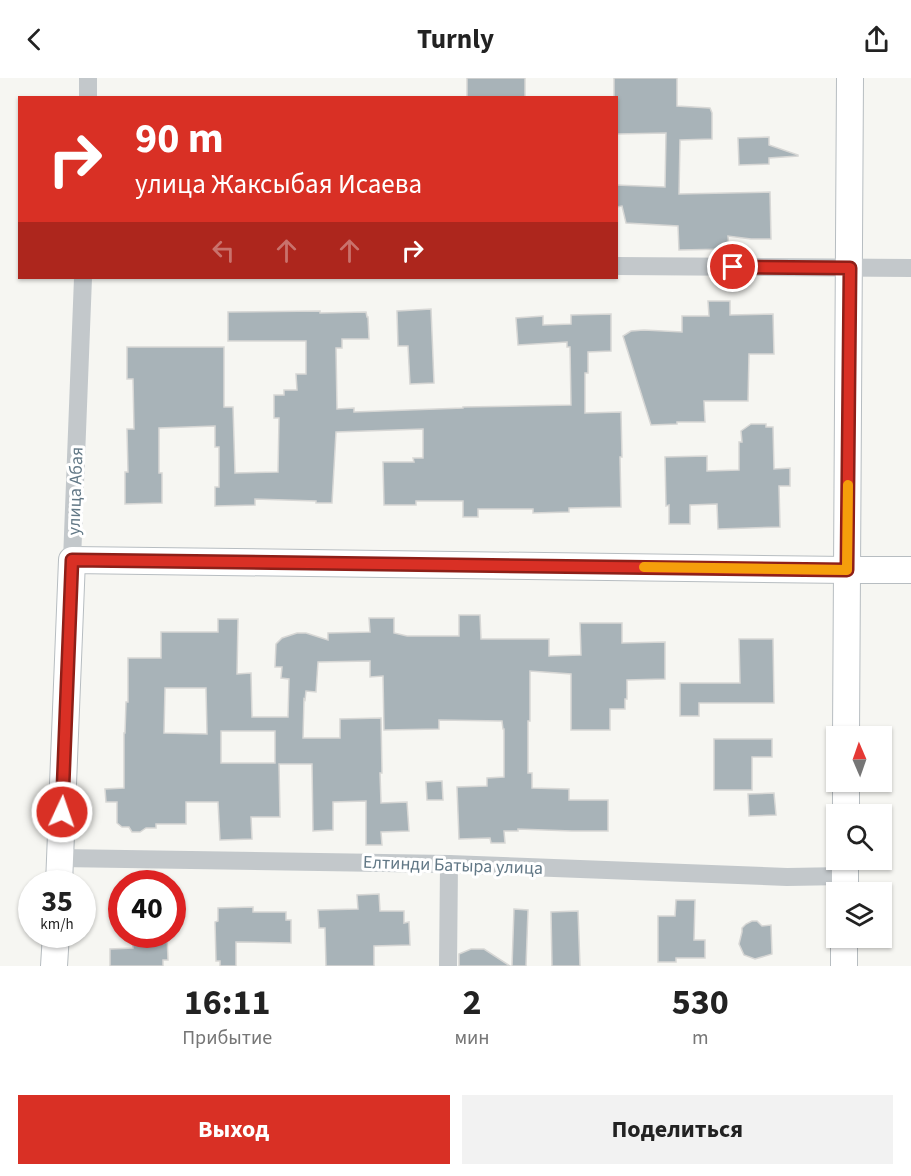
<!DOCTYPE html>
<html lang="ru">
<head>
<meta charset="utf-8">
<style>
	body { margin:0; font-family:"Source Sans 3",sans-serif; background:#f2f2f2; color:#222; height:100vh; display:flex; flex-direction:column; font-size:22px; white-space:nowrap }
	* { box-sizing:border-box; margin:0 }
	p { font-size:20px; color:#767676 }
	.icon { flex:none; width:33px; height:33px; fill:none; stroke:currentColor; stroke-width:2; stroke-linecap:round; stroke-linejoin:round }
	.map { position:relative; height:888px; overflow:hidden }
	.drawer { display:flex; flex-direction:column; background:#fff; flex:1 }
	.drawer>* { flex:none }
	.hud { position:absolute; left:18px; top:18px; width:600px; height:183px; border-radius:0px; box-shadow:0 2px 4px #0004; background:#d93025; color:#fff; overflow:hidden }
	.needle { width:39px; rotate:358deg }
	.controls { position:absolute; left:826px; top:648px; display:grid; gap:12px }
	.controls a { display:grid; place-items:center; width:66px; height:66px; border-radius:0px; background:#fff; box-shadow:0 2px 4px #0004; font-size:30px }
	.speed { position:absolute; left:18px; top:792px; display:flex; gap:12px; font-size:30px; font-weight:700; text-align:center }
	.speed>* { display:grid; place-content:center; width:78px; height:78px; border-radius:50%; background:#fff; box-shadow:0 2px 4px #0004; line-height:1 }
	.speed small { font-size:15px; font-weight:400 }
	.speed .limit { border:9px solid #d22; background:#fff; color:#111 }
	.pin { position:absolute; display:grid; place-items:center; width:51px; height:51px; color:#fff; margin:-26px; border:3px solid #fff; border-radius:50%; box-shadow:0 2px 6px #0007 }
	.me { position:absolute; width:66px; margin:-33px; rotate:3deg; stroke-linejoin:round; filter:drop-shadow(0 0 4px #0008) }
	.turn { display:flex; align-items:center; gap:21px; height:126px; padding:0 18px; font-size:27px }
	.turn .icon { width:78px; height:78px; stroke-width:2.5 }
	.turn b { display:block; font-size:42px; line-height:51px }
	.lanes { display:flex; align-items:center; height:57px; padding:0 18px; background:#0003; justify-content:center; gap:30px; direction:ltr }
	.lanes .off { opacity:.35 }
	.eta { display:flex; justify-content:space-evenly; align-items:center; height:102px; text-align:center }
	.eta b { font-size:36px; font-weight:700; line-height:42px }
	.cta { display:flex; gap:12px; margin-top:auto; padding:12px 18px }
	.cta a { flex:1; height:69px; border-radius:0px; background:#d93025; color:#fff; font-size:24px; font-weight:700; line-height:69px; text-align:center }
	.cta a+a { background:#f2f2f2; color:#222 }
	header { display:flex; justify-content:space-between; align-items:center; height:78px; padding:0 18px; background:#fff; font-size:27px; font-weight:700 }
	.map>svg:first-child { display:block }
	.building { fill:#a8b3b8; stroke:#d7d7d5; stroke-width:1.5; fill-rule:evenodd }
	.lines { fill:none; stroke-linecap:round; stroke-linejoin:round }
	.secondary-casing { stroke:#b7bdc1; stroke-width:28 }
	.street { stroke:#c3c8cb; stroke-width:18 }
	.secondary { stroke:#fff; stroke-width:26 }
	.route-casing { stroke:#8d1f18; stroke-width:15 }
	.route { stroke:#d93025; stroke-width:10 }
	.slow { stroke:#f59e0b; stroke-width:10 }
	.labels { text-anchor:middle; stroke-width:6; stroke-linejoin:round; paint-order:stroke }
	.street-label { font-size:18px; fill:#627886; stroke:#fff }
</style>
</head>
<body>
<header><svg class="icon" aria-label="back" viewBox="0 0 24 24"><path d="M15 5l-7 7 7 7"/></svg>Turnly<svg class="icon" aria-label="share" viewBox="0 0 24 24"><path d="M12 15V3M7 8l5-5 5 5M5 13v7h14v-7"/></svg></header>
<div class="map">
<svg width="911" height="888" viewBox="0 0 911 888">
	<rect width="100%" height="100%" fill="#f6f6f2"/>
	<!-- building -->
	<g class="building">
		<rect x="467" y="0" width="58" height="20"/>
		<polygon points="614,0 677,0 677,28 710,30 712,35 712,61 680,62 679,116 770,114 771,161 751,161 728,158 729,171 679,172 678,148 626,145 622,128 616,129 616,107 665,109 666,55 616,56 616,20 614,20"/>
		<polygon points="769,59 769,67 798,77 798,78 769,80 769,86 739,87 738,60"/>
		<polygon points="708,223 730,223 730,237 773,236 774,276 749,276 748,323 704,323 705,344 677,344 677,346 651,347 623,258 631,253 644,252 682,254 682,238 709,238"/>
		<polygon points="431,231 434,305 410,306 408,268 398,268 397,233"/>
		<polygon points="320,233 320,235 366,234 367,239 368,239 369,261 342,261 342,270 336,270 337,331 354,330 354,334 463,330 463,329 571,327 570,269 567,269 567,264 518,267 516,240 543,238 543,247 571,246 571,237 611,236 611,273 588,274 588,295 585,295 585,335 621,334 622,379 620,379 621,429 569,430 569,434 533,435 533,431 478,431 478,439 463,439 463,423 416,423 416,427 384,427 383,384 414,384 413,380 423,380 423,351 336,354 332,425 316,425 316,423 255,421 255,427 215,428 215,409 219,409 219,369 215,369 215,348 159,350 159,395 162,395 162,425 125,426 125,394 128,394 127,351 134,351 133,301 127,301 127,269 224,269 224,329 233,329 235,395 278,394 279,340 274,340 274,317 284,317 284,312 297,312 296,296 306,296 306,263 228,263 228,234"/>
		<polygon points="751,346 766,346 766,349 773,349 774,391 790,390 790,408 779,408 780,449 718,451 717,426 690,427 690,446 669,446 669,427 666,428 665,379 707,378 707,393 739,392 739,364 742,364 741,353"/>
		<path d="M459,537H480L481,561H549V578L581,577L580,545H622V565L665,564V601L627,602V621H625V631H610V652H571V596L530,593V643H528V695H532V710L569,711V722H608V753H572L518,751V753H504L505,765H491L490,760L459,761L457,709L487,708V700L504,699V651H503L502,643L439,642V651L384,652L383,598L370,599V583L318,584L316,614L306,613L305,622L304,621L303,660H340V641L381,640L382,695H380L381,725L407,724L409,753L381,754L382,767H366V723L333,724V752L313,753L312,686H279L280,739H251L252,761L220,762L218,724H186V746H156V750H146L140,754H132L129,749H122L117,745V724H106L105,711L124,710V655H125L126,624H128V580H161V554H218V541H238L237,596L251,595L252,639H288L289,601L281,600L282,589H275L276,566L282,560L297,555H306L328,562V555L370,554L369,540H394V555L407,558H459ZM165,610H206L207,656L164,655ZM221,653H275V685H221Z"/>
		<polygon points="739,561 773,561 774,625 699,625 699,638 680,638 680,605 740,605"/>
		<polygon points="714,661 772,661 772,679 752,679 752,712 714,712"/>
		<polygon points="442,703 443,722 427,722 426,704"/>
		<polygon points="774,715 776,737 749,738 748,716"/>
		<polygon points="379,816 380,833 404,833 404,845 409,844 410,867 374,868 374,888 326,888 325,850 319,850 318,832 358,831 357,817"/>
		<polygon points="676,822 695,822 694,862 705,862 705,880 676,880 676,884 658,884 658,838 675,838"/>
		<polygon points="253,829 253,834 286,834 286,842 291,842 291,865 236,864 236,888 220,888 220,883 216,883 215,844 218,843 218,830"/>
		<polygon points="514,831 528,832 526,888 512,888"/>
		<polygon points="578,833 580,888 552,888 551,834"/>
		<polygon points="752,843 757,843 762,848 771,847 772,876 755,881 744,877 739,866 742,854 742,850 746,846"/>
		<polygon points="132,856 167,856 168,882 163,882 163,888 110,888 110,871 133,870"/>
		<polygon points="471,871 484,871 510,888 459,888 459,876"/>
	</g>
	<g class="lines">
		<defs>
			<g id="secondary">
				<polyline points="846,658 850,0"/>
				<polyline points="846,736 846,704"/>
				<polyline points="59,806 72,482 847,492 911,492"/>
				<polyline points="845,814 845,782"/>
				<polyline points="54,888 56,856"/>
				<polyline points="844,888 844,860"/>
			</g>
		</defs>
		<!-- secondary casing -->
		<use href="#secondary" class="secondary-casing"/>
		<!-- street -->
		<g class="street">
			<polyline points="88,20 88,0"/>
			<polyline points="616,188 911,190"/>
			<polyline points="72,482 83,200"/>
			<polyline points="60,780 449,786 787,799 845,798"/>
			<polyline points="448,888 449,786"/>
		</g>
		<!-- secondary -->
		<use href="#secondary" class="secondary"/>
	</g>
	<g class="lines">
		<defs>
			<polyline id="route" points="62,734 72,482 847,492 850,190 733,189"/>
		</defs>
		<!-- route casing -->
		<use href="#route" class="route-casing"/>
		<!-- route -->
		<use href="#route" class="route"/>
		<!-- slow -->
		<polyline class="slow" points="644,489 847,492 848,407"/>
	</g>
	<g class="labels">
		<!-- street labels -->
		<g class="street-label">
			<text transform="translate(75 413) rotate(-88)" y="6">улица Абая</text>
			<text transform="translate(453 787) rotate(2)" y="6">Елтинди Батыра улица</text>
		</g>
	</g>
</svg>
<div class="controls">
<a><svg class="needle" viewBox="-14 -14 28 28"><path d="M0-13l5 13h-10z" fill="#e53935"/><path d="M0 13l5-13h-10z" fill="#767676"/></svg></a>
<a><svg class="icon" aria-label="search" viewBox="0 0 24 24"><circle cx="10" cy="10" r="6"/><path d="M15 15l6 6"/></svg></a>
<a><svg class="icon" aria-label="layers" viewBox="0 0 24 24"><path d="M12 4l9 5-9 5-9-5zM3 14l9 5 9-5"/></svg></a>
</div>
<div class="speed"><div>35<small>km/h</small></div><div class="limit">40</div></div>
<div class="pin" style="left:733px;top:189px;background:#d93025"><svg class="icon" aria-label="arrive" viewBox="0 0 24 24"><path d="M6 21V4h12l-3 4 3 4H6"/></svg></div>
<svg class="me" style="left:62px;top:734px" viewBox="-20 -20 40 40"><circle r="17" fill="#d93025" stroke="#fff" stroke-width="3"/><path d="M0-11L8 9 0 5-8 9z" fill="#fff"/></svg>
<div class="hud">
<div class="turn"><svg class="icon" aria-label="right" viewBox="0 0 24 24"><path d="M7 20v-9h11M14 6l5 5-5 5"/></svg><div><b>90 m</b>улица Жаксыбая Исаева</div></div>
<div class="lanes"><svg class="icon off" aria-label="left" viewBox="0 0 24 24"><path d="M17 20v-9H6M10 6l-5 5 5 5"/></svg><svg class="icon off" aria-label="ahead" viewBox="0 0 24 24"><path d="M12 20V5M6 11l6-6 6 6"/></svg><svg class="icon off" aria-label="ahead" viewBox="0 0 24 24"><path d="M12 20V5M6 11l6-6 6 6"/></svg><svg class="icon" aria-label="right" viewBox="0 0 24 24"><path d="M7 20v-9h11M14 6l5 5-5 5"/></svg></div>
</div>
</div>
<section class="drawer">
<div class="eta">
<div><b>16:11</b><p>Прибытие</p></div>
<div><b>2</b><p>мин</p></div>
<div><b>530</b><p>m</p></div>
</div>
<div class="cta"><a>Выход</a><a>Поделиться</a></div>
</section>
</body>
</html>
